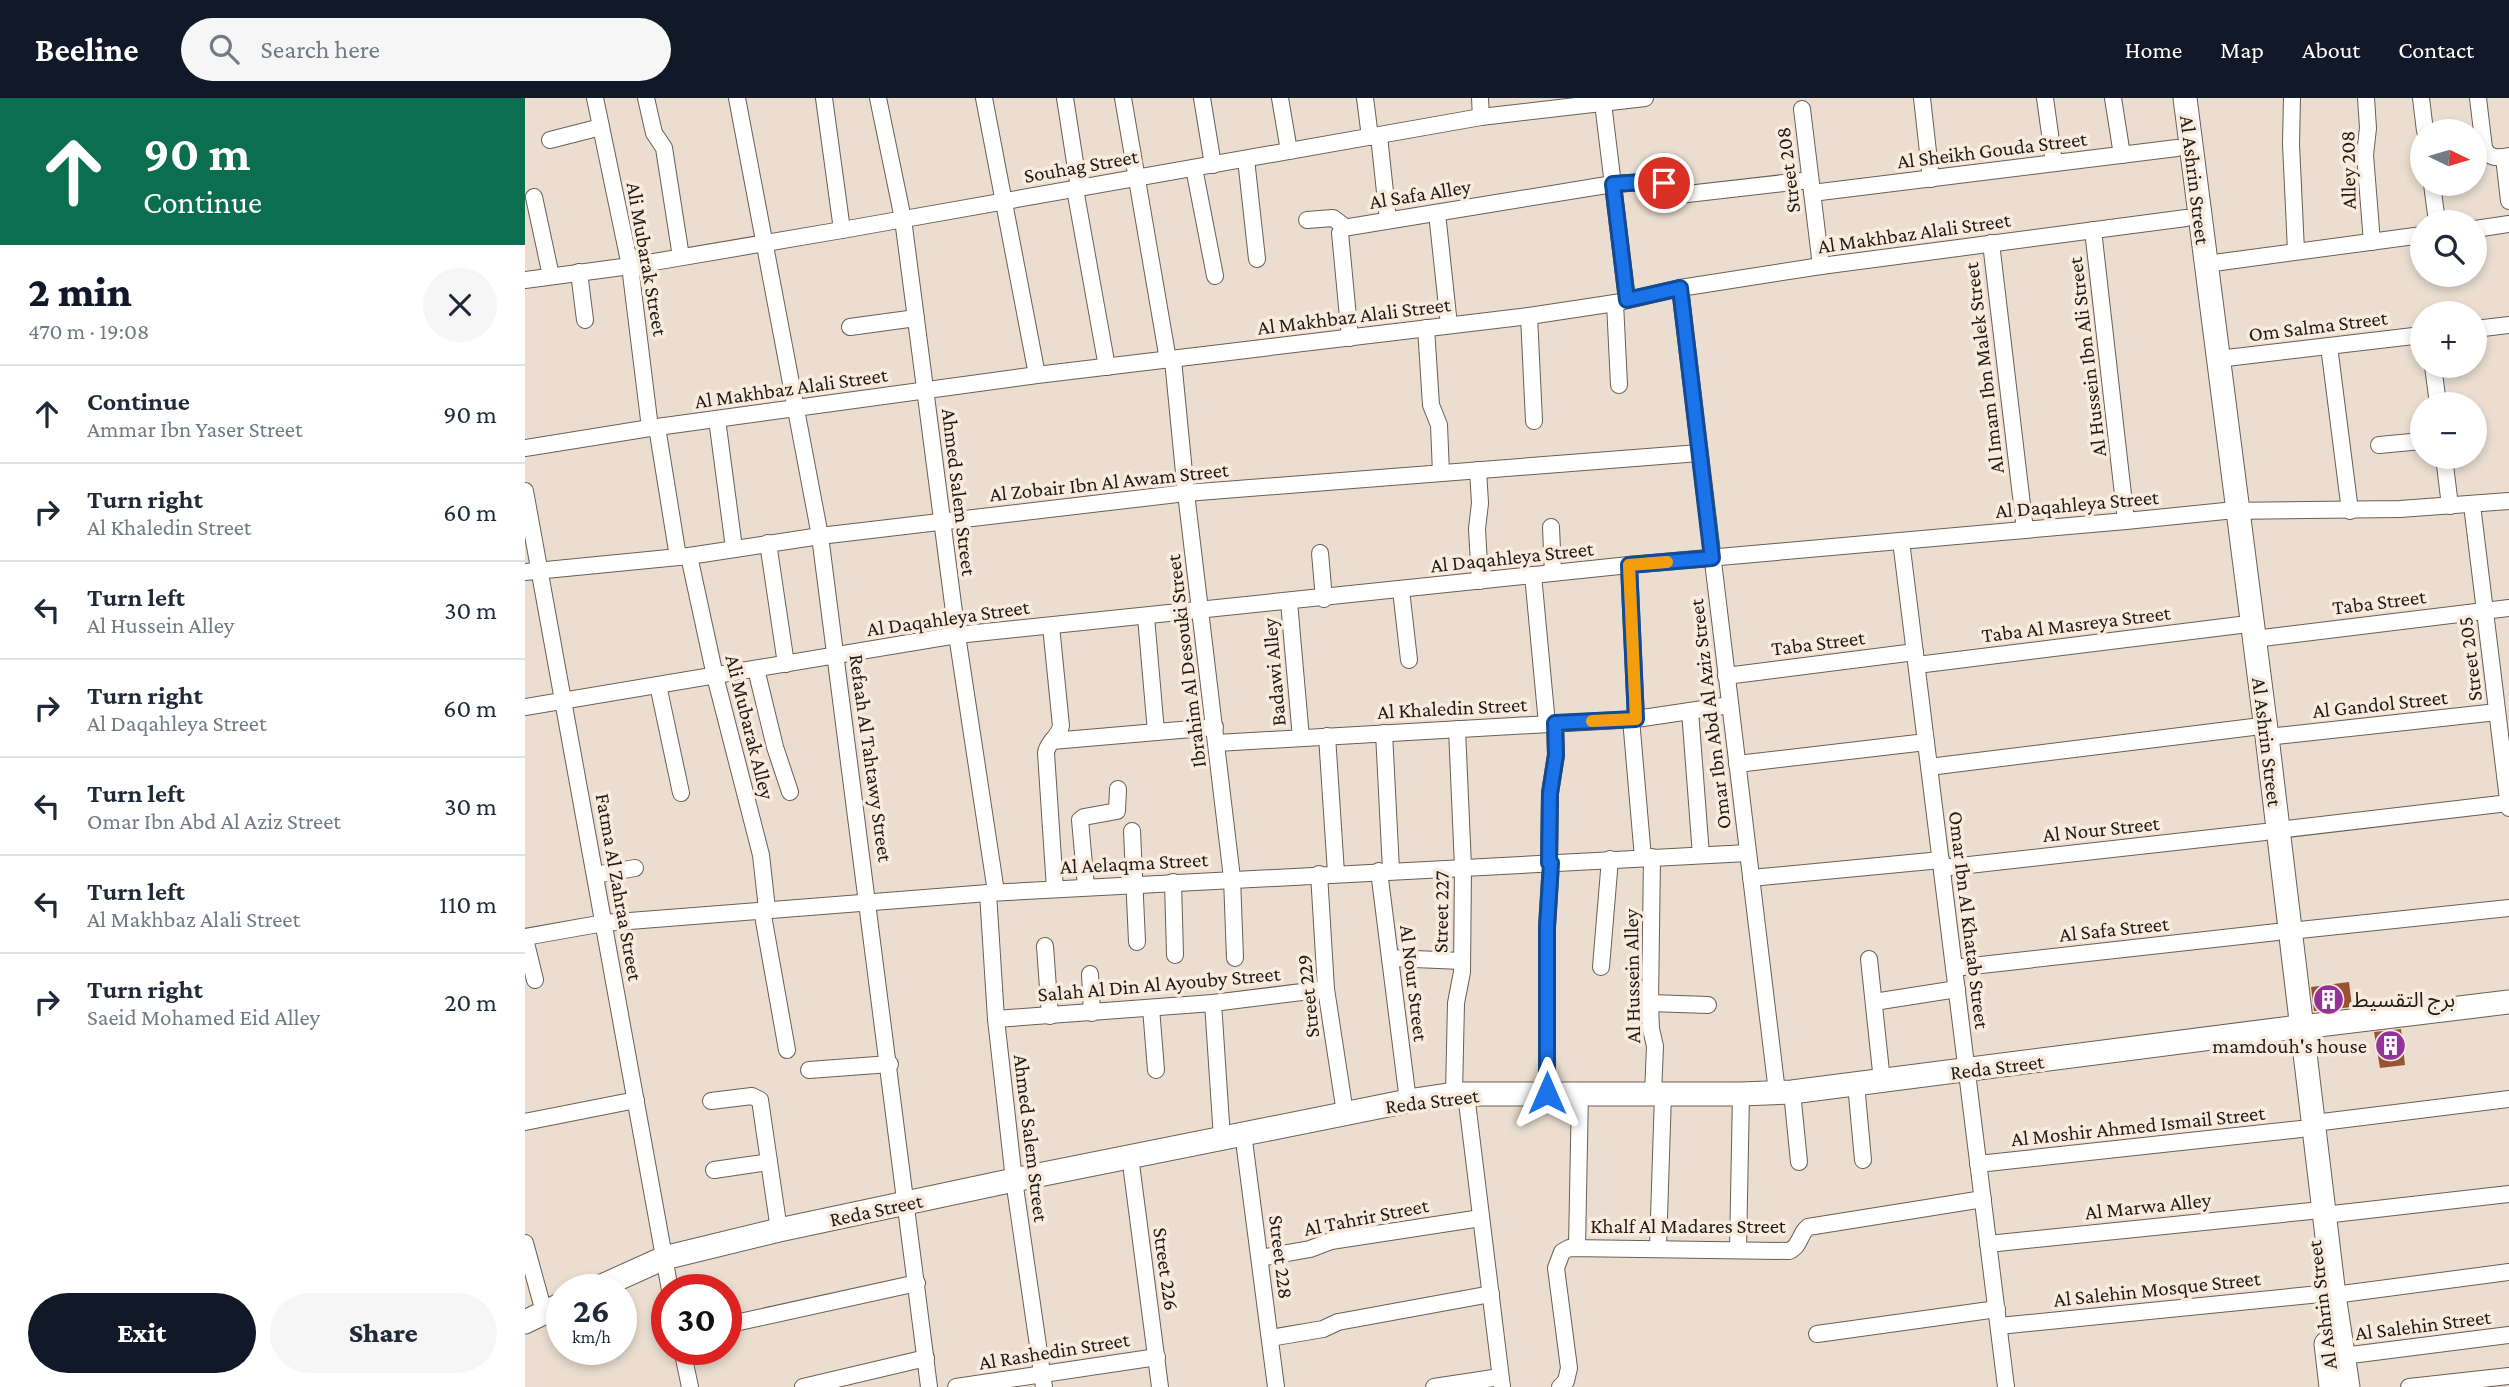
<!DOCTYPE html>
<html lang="en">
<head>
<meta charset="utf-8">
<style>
	body { margin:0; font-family:"Crimson Pro","Noto Sans Arabic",serif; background:#f6f6f7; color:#1f2937; height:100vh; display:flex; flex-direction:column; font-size:26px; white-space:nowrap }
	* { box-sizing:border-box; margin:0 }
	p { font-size:23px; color:#747a83 }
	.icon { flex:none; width:38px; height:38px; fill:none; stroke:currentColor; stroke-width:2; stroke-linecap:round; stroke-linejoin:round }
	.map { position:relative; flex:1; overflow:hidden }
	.panel { display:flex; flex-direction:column; background:#fff; width:525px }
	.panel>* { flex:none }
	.hud { background:#0b6e4f; color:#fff; overflow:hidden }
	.needle { width:46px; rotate:95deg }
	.tools { position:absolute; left:1885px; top:21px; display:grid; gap:14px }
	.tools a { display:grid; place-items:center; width:77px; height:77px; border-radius:50%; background:#fff; box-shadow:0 4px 10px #0003; font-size:35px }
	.speed { position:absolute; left:21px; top:1176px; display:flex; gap:14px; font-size:35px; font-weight:700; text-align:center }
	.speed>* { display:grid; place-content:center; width:91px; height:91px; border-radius:50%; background:#fff; box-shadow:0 4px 10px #0003; line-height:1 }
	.speed small { font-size:18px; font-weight:400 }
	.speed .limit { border:10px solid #d22; background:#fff; color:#111 }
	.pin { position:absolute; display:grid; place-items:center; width:60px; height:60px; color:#fff; margin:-30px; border:4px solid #fff; border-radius:50%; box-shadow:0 2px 7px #0007 }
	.me { position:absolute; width:77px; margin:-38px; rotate:0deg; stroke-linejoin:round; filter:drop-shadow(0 0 5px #0008) }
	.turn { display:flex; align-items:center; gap:24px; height:147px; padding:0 28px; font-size:32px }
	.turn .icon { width:91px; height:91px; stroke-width:2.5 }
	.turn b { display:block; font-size:49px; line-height:60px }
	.round { display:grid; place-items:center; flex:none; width:74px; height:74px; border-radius:37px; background:#f6f6f7 }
	.head { display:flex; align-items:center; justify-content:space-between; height:119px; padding:0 28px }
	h1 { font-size:42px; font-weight:800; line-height:52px; color:#111827 }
	.primary-button { display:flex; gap:14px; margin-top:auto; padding:14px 28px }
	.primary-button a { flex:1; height:80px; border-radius:42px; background:#111827; color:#fff; font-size:28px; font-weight:800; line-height:80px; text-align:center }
	.primary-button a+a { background:#f6f6f7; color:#1f2937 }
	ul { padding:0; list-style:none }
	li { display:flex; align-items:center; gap:21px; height:98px; padding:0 28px; border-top:2px solid #e0e1e3 }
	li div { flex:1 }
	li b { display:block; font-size:26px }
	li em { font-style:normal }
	header { display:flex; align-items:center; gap:42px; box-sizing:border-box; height:98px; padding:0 35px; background:#111827; color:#fff }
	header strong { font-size:33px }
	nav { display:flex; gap:38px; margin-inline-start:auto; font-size:24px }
	.search { width:490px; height:63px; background:#f6f6f7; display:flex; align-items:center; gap:18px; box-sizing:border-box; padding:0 24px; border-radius:38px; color:#747a83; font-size:26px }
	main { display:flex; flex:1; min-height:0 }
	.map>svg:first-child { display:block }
	.building { fill:#975332 }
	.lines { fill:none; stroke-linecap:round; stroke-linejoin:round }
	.street-casing { stroke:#6b5f54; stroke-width:18 }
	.secondary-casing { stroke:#6b5f54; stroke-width:25 }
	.street { stroke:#fff; stroke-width:16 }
	.secondary { stroke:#fff; stroke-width:23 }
	.route-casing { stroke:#114b97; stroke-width:18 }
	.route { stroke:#1a73e8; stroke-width:12 }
	.slow { stroke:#f59e0b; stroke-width:12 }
	.labels { text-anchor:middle; stroke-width:7; stroke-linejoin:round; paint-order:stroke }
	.street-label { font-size:21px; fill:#201c17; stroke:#f9ebde }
	.poi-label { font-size:21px; fill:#201c17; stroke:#f9ebde; text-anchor:start }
</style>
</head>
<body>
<header>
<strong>Beeline</strong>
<div class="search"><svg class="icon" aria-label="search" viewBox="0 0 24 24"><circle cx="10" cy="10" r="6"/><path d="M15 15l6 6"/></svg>Search here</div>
<nav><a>Home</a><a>Map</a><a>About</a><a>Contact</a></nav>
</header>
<main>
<section class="panel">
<div class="hud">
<div class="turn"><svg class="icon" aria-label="ahead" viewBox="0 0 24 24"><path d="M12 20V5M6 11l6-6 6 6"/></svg><div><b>90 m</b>Continue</div></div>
</div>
<div class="head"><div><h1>2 min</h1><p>470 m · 19:08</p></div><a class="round"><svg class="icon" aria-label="close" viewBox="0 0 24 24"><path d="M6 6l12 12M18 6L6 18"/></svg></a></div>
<ul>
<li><svg class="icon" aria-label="ahead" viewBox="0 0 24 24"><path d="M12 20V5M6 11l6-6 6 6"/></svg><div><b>Continue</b><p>Ammar Ibn Yaser Street</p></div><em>90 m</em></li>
<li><svg class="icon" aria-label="right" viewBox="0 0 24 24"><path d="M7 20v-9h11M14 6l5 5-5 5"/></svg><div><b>Turn right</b><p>Al Khaledin Street</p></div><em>60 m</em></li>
<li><svg class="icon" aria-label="left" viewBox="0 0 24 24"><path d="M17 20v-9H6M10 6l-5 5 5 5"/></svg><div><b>Turn left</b><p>Al Hussein Alley</p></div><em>30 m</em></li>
<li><svg class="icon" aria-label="right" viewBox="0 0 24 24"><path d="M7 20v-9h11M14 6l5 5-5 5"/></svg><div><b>Turn right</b><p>Al Daqahleya Street</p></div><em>60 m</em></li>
<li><svg class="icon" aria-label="left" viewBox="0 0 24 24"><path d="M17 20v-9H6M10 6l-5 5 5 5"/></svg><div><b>Turn left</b><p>Omar Ibn Abd Al Aziz Street</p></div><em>30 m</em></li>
<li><svg class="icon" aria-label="left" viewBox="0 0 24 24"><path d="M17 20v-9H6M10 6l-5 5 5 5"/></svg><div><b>Turn left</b><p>Al Makhbaz Alali Street</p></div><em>110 m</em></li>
<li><svg class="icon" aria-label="right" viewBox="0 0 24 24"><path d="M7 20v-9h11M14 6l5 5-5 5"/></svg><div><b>Turn right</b><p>Saeid Mohamed Eid Alley</p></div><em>20 m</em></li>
</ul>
<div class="primary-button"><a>Exit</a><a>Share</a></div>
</section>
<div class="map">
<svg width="1984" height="1289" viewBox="0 0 1984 1289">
	<rect width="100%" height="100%" fill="#ebded1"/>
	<!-- building -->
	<g class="building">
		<polygon points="1824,884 1827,909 1789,913 1786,889"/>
		<polygon points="1876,931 1880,967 1855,970 1849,934"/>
	</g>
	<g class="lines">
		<defs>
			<g id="street">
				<polyline points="70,0 105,168 125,330"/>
				<polyline points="121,0 129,35 139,50 156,159"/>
				<polyline points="212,0 295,438 404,1289"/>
				<polyline points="299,0 317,132"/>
				<polyline points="353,0 378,121 432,537 471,794"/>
				<polyline points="459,0 512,277"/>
				<polyline points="540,0 554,90"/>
				<polyline points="598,0 643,262"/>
				<polyline points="677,0 688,67"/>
				<polyline points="755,0 764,53"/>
				<polyline points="840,0 845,39"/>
				<polyline points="955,0 956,19"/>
				<polyline points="1397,0 1406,81"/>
				<polyline points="1520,0 1529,65"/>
				<polyline points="1588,0 1597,57"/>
				<polyline points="1767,0 1766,46 1771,153"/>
				<polyline points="1841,0 1843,30 1840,57 1847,144"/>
				<polyline points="1896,0 1900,33"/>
				<path d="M1953,0L1959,50C1964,61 1973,60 1984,58"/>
				<polyline points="1078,5 1102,202"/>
				<polyline points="1277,11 1296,168"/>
				<polyline points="854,38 863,122"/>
				<polyline points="25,42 76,29"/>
				<polyline points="1979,59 1984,103"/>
				<polyline points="721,61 732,161"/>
				<polyline points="669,70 690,178"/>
				<polyline points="1907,86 1912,124"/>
				<polyline points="550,91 582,269"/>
				<polyline points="1287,95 1652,50"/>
				<polyline points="9,99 26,178"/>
				<polyline points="912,115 924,227"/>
				<polyline points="782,122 808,120 820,129"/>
				<polyline points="1950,131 1984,126"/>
				<polyline points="1568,132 1601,423"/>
				<polyline points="1466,145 1500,432"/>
				<polyline points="1681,166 1897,137"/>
				<polyline points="54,174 60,222"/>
				<polyline points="0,182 105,168 317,132 956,19 1120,0"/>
				<polyline points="1155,190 1252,994"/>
				<polyline points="1090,205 1094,287"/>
				<polyline points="1004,218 1009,323"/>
				<polyline points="325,229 391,220"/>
				<polyline points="901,230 906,307 914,327 916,375"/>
				<polyline points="1950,231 1984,227"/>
				<polyline points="825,240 815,135 818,130 1088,86 1136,83 1141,96 1145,98 1285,82"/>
				<polyline points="1804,248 1825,413"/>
				<polyline points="1693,261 1897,237"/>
				<polyline points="648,262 661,395 707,780 710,860"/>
				<polyline points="1908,268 1913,306"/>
				<polyline points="192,321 209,450"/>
				<polyline points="132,329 153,459"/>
				<polyline points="1854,347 1897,343"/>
				<polyline points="0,350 125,330 512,277 1004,218 1090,205 1155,190 1296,168 1661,120"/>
				<polyline points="1919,359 1925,408"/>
				<polyline points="953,372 955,405 952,431 955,483"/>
				<polyline points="0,393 145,1192"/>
				<polyline points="1947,407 1984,710"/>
				<polyline points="1026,429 1028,475"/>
				<polyline points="1376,443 1481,1289"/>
				<polyline points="243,445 261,566"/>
				<polyline points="795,455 799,501"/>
				<polyline points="164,458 190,578 236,757 242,811"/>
				<polyline points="1104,467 1111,621"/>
				<polyline points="0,474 164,458 295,438 661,395 1174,355"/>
				<polyline points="1008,477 1022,626"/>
				<polyline points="876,492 884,562"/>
				<polyline points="764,504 776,640"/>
				<polyline points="621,519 631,634"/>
				<path d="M526,528L536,628C534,639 522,644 521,655L530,791"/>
				<polyline points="1729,541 1984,510"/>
				<polyline points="1392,567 1715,527"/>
				<polyline points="231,571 250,649 265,694"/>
				<polyline points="1201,578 1390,554"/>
				<polyline points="133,587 156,695"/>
				<polyline points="0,609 432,537 1104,467 1601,423 1700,413 1875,411 1984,403"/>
				<polyline points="1165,613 1176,757"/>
				<polyline points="1106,621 1118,760"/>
				<polyline points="859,635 866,772"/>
				<polyline points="802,638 811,775"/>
				<polyline points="1742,639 1972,614"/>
				<polyline points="527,643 690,629"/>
				<polyline points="692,645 1111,621 1205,607"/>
				<polyline points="1212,666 1401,644"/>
				<polyline points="1404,669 1728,629"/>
				<polyline points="1753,732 1984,705"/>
				<polyline points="607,733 612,844"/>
				<polyline points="1127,759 1125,905 1126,931 1130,948 1128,996"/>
				<polyline points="1024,765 1025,695 1031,657 1030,625"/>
				<polyline points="1417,770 1740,734"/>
				<polyline points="854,773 883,1003"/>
				<polyline points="794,776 801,891 820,1015"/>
				<polyline points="70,777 110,770"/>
				<polyline points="1226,780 1416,762"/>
				<polyline points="648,784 650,857"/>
				<polyline points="561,789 555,722 559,719 592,713 593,691"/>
				<polyline points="463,795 471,921 489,1082 519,1289"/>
				<polyline points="237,812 262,952"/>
				<polyline points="1765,833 1984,810"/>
				<polyline points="0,839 79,825 463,795 1223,755"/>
				<polyline points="0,841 10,882"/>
				<polyline points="520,848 525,918"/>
				<polyline points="865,860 937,863"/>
				<polyline points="1344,861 1357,983"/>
				<polyline points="1076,869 1085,761"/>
				<polyline points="1429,870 1752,834"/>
				<polyline points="565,876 567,915"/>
				<polyline points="1349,904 1432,891"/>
				<polyline points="688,905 697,1040"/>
				<polyline points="1125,905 1183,907"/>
				<polyline points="626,910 631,972"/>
				<polyline points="471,921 688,905 801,891"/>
				<polyline points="284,972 365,966"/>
				<polyline points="1331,986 1338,1062"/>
				<polyline points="1267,994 1274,1064"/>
				<polyline points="1022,995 1022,829 1026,765"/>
				<polyline points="929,996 931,905 937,874 938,769 932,631"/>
				<polyline points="941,996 977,1289"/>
				<polyline points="186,1003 227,998 235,1002 254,1132"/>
				<polyline points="0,1024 111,1002"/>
				<polyline points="1789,1025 1984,1001"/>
				<polyline points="718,1035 751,1289"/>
				<polyline points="605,1058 635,1289"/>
				<polyline points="1453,1066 1776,1031"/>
				<polyline points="189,1072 244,1064"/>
				<polyline points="1799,1117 1984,1096"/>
				<polyline points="0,1145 19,1214"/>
				<polyline points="1463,1146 1786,1113"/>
				<polyline points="1052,1148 1055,995"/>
				<polyline points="1133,1150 1138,996"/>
				<polyline points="1213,1152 1216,996"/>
				<polyline points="735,1160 785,1151 806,1143 956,1120"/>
				<polyline points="1809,1197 1984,1174"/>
				<polyline points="201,1227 392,1185"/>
				<polyline points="1474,1228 1795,1196"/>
				<polyline points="1292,1236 1472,1211"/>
				<polyline points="745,1240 798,1231 813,1224 966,1196"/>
				<polyline points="157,1251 165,1289"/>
				<polyline points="1818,1258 1984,1237"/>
				<polyline points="278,1289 401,1260"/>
				<polyline points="431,1289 632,1259"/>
				<polyline points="909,1289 975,1279"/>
				<path d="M1035,1289L1041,1283L1044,1270L1031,1170L1037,1154L1044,1150L1264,1153C1276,1148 1274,1136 1283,1129L1458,1101"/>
				<polyline points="1884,1289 1984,1278"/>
			</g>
			<g id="secondary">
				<polyline points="1660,0 1742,639 1809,1197 1823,1289"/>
				<polyline points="1777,929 1984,904"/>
				<polyline points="68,1192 139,1160 254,1132 489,1082 883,1003 929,996 1216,996 1267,994 1765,930"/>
				<polyline points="0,1224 37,1206"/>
				<polyline points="1801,1246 1806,1289"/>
			</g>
		</defs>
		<!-- street casing -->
		<use href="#street" class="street-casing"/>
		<!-- secondary casing -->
		<use href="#secondary" class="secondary-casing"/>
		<!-- street -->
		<use href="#street" class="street"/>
		<!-- secondary -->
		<use href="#secondary" class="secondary"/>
	</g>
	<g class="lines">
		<defs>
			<polyline id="route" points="1022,995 1022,829 1026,765 1024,765 1025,695 1031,657 1030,625 1111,621 1104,467 1187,460 1155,190 1102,202 1088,86 1134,83 1139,85"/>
		</defs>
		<!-- route casing -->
		<use href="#route" class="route-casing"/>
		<!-- route -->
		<use href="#route" class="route"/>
		<!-- slow -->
		<polyline class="slow" points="1067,623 1111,621 1104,467 1142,464"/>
	</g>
	<!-- icons -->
	<defs>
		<symbol id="building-disc" viewBox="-11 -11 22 22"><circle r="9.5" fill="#94329a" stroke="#f9ebde"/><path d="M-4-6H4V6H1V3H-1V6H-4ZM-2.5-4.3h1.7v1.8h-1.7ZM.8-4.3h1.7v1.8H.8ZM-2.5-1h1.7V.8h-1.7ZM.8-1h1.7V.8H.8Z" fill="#fff"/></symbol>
	</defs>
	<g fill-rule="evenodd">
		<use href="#building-disc" x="1786" y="884" width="35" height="35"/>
		<use href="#building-disc" x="1848" y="930" width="35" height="35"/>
	</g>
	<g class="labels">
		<!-- street labels -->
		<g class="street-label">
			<text transform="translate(1467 52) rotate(-7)" y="7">Al Sheikh Gouda Street</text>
			<text transform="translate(556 68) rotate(-10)" y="7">Souhag Street</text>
			<text transform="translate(1263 72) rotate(-97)" y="7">Street 208</text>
			<text transform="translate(1823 72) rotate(-91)" y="7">Alley 208</text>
			<text transform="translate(1670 82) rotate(83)" y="7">Al Ashrin Street</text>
			<text transform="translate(895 96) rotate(-9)" y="7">Al Safa Alley</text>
			<text transform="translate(1389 135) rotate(-8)" y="7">Al Makhbaz Alali Street</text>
			<text transform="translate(122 161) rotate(80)" y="7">Ali Mubarak Street</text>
			<text transform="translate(829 218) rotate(-7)" y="7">Al Makhbaz Alali Street</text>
			<text transform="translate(1793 228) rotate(-7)" y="7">Om Salma Street</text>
			<text transform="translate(1562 259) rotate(-97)" y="7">Al Hussein Ibn Ali Street</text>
			<text transform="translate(1459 270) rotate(-97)" y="7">Al Imam Ibn Malek Street</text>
			<text transform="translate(266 290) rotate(-8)" y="7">Al Makhbaz Alali Street</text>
			<text transform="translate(584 384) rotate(-6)" y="7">Al Zobair Ibn Al Awam Street</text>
			<text transform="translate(434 394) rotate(83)" y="7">Ahmed Salem Street</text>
			<text transform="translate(1552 406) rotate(-5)" y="7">Al Daqahleya Street</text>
			<text transform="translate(987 459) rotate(-6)" y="7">Al Daqahleya Street</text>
			<text transform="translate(1854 504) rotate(-7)" y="7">Taba Street</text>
			<text transform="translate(423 520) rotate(-8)" y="7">Al Daqahleya Street</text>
			<text transform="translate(1551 526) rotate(-7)" y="7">Taba Al Masreya Street</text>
			<text transform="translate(1293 545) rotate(-7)" y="7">Taba Street</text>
			<text transform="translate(1945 561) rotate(-97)" y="7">Street 205</text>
			<text transform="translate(661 563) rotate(-97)" y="7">Ibrahim Al Desouki Street</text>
			<text transform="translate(749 574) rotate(-95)" y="7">Badawi Alley</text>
			<text transform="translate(1855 606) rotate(-6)" y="7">Al Gandol Street</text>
			<text transform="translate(927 610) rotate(-3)" y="7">Al Khaledin Street</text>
			<text transform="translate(1185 616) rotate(-97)" y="7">Omar Ibn Abd Al Aziz Street</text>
			<text transform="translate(225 629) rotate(76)" y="7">Ali Mubarak Alley</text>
			<text transform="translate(1742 644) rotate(83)" y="7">Al Ashrin Street</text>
			<text transform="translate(346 660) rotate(82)" y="7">Refaah Al Tahtawy Street</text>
			<text transform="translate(1576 731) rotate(-6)" y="7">Al Nour Street</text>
			<text transform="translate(609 765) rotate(-3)" y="7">Al Aelaqma Street</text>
			<text transform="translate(94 789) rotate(80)" y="7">Fatma Al Zahraa Street</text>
			<text transform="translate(916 814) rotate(-89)" y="7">Street 227</text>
			<text transform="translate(1444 822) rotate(83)" y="7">Omar Ibn Al Khatab Street</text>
			<text transform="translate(1589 831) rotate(-6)" y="7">Al Safa Street</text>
			<text transform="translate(1107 878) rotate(-91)" y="7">Al Hussein Alley</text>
			<text transform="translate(889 885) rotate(83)" y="7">Al Nour Street</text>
			<text transform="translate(634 886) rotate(-5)" y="7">Salah Al Din Al Ayouby Street</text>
			<text transform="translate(783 898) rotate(-96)" y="7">Street 229</text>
			<text transform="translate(1472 969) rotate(-7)" y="7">Reda Street</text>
			<text transform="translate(907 1003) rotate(-7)" y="7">Reda Street</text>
			<text transform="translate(1613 1028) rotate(-6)" y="7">Al Moshir Ahmed Ismail Street</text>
			<text transform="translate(506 1040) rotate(83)" y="7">Ahmed Salem Street</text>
			<text transform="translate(1623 1108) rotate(-6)" y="7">Al Marwa Alley</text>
			<text transform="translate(351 1112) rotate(-12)" y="7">Reda Street</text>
			<text transform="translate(841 1119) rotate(-11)" y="7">Al Tahrir Street</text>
			<text x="1163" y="1135">Khalf Al Madares Street</text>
			<text transform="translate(756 1159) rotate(83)" y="7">Street 228</text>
			<text transform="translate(641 1171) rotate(82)" y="7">Street 226</text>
			<text transform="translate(1632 1191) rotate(-6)" y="7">Al Salehin Mosque Street</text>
			<text transform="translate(1797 1207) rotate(-97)" y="7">Al Ashrin Street</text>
			<text transform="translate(1898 1227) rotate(-7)" y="7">Al Salehin Street</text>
			<text transform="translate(529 1253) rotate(-9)" y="7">Al Rashedin Street</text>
		</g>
		<!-- poi labels -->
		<g class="poi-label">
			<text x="1827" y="909">برج التقسيط</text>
			<text x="1842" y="955" text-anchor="end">mamdouh's house</text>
		</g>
	</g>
</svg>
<div class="tools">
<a><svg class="needle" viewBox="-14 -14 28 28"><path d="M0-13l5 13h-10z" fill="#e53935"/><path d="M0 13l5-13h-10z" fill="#747a83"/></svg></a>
<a><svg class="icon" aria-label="search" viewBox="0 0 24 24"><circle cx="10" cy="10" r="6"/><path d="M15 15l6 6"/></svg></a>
<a>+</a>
<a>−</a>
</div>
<div class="speed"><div>26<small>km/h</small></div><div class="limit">30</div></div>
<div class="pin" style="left:1139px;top:85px;background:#d93025"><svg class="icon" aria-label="arrive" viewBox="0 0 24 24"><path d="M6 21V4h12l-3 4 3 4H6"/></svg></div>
<svg class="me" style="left:1022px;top:995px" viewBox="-20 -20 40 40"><path d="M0-17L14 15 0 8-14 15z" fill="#1a73e8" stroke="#fff" stroke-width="4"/></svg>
</div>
</main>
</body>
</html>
